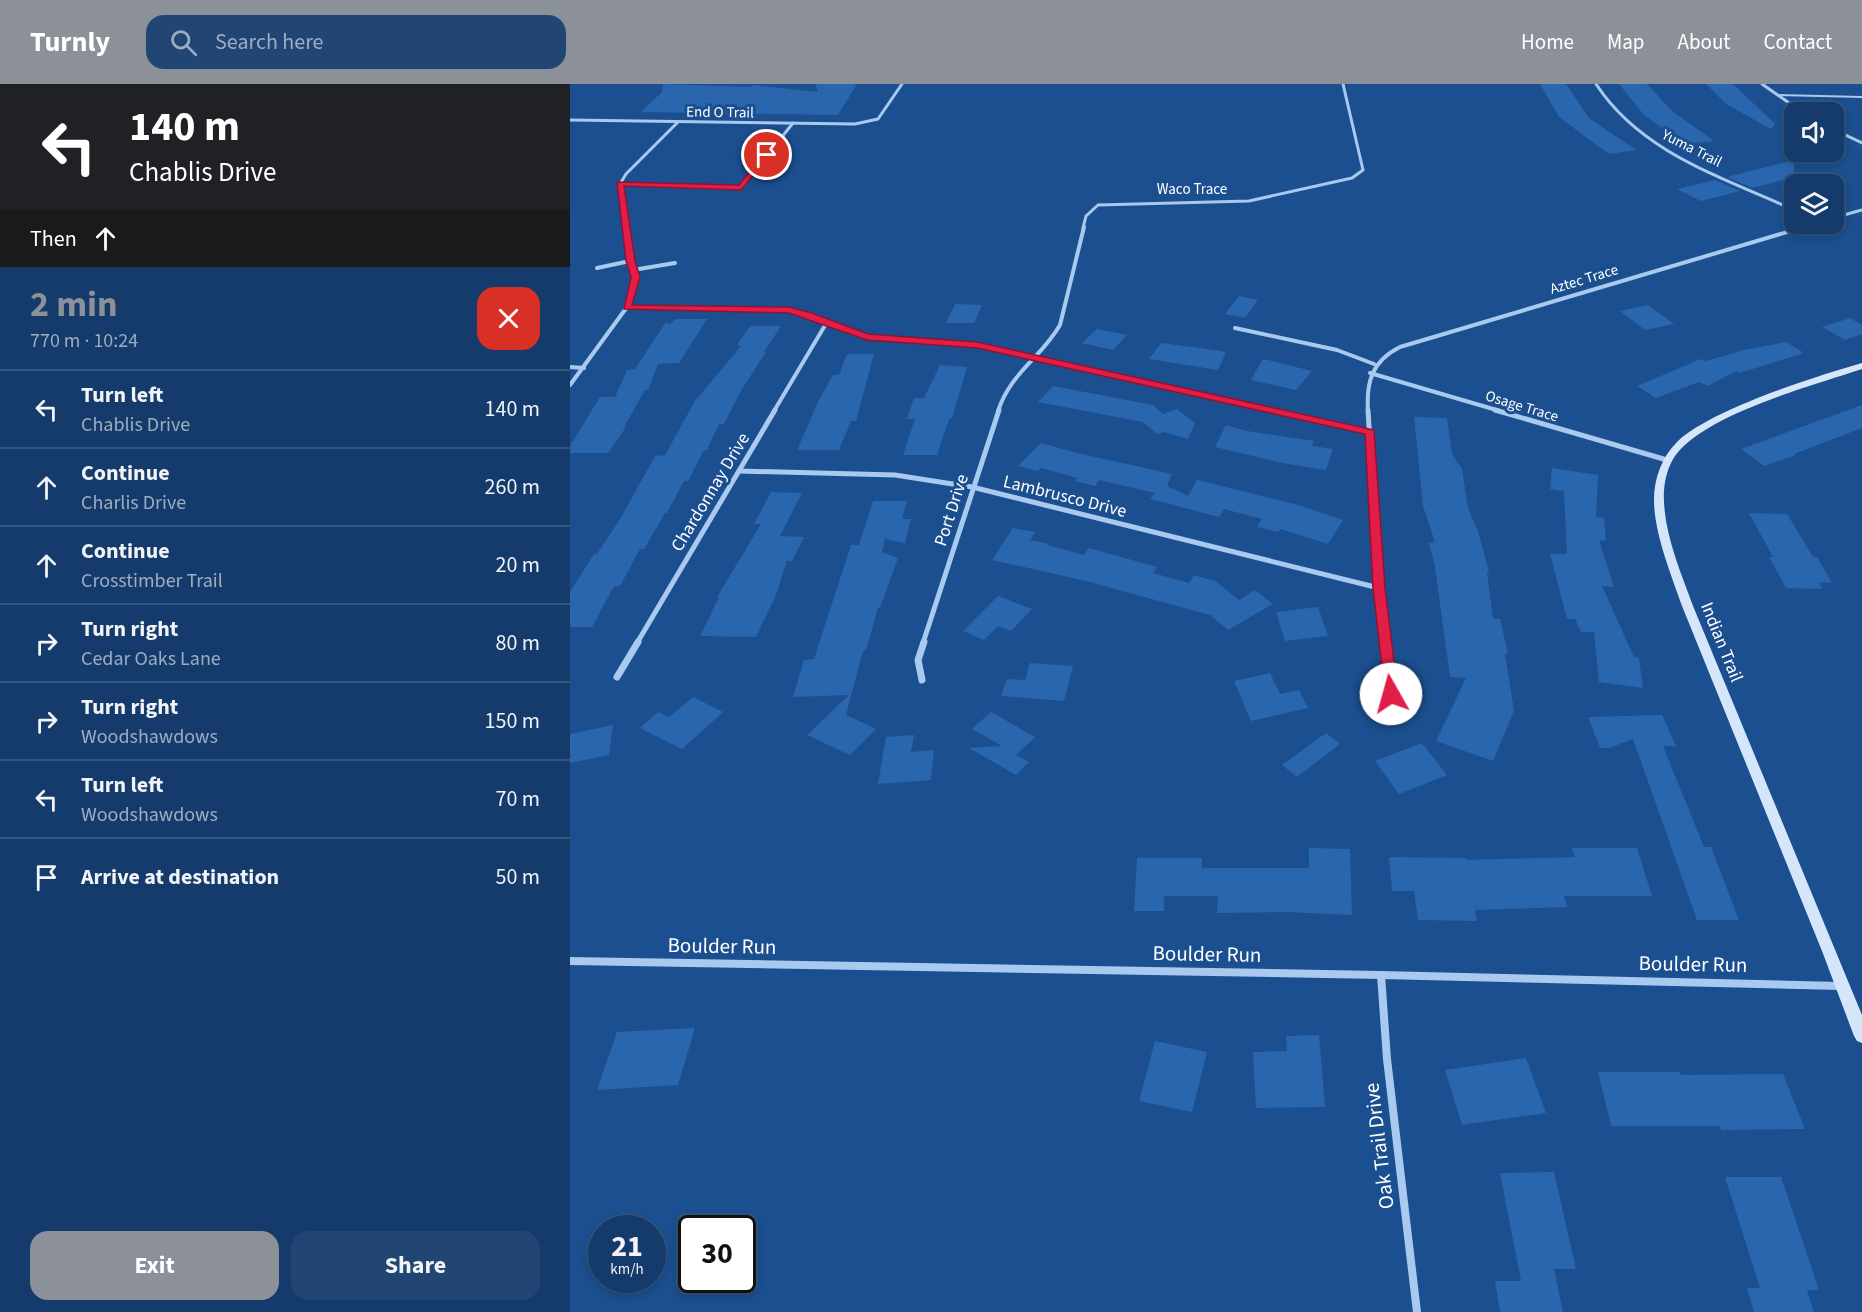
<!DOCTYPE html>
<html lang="en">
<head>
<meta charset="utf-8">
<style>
	body { margin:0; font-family:"Source Sans 3",sans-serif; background:#214673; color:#f1f3f6; height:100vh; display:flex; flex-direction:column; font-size:22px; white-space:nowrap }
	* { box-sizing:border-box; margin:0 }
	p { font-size:20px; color:#9dadc1 }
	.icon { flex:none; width:33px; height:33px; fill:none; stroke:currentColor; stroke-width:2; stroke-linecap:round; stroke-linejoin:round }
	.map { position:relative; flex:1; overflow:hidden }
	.sheet { display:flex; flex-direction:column; background:#143b6b; width:570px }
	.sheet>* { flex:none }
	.top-card { background:#202124; color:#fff; overflow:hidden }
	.tools { position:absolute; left:1214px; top:18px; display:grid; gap:12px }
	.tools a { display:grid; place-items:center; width:60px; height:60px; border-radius:12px; background:#143b6b; box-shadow:0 3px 9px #0003,0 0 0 2px #33557e; font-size:30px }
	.speed { position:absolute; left:18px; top:1131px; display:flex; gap:12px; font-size:30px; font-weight:700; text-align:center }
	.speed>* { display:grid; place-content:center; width:78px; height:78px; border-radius:50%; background:#143b6b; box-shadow:0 3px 9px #0003,0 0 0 2px #33557e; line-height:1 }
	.speed small { font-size:15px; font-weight:400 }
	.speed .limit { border:3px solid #111; border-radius:9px; background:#fff; color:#111 }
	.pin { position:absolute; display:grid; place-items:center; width:51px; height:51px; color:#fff; margin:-26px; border:3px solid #fff; border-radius:50%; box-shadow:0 2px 6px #0007 }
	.me { position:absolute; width:66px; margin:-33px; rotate:353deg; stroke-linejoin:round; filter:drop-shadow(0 0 4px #0008) }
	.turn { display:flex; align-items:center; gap:21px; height:126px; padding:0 30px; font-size:27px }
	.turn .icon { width:78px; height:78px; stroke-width:2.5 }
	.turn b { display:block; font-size:42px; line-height:51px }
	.then { display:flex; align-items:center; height:57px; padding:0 30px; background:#0003; gap:12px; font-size:22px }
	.round { display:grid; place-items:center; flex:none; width:63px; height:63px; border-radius:18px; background:#214673 }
	.overview { display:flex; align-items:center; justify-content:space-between; height:102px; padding:0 30px }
	h1 { font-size:36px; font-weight:700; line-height:45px; color:#8c9099 }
	.primary-button { display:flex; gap:12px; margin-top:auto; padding:12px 30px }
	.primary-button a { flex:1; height:69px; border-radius:18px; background:#8c9099; color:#fff; font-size:24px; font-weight:700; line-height:69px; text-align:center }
	.primary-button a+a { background:#214673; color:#f1f3f6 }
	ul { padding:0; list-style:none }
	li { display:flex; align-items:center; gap:18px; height:78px; padding:0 30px; border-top:2px solid #33557e }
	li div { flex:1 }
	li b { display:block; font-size:22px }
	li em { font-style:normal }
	header { display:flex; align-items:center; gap:36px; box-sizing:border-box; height:84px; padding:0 30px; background:#8c9099; color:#fff }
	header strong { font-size:28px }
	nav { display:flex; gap:33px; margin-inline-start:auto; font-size:21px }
	.search { width:420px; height:54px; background:#214673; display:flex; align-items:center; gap:15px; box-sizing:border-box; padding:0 21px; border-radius:18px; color:#9dadc1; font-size:22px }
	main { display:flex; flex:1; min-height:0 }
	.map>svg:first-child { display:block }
	.building { fill:#2a66ad }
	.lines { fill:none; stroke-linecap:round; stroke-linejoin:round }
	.lane { stroke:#a9c9ee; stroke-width:2 }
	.street-far4 { stroke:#a9c9ee; stroke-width:3 }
	.street-far3 { stroke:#a9c9ee; stroke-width:4 }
	.street-far2 { stroke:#a9c9ee; stroke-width:5 }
	.street-far1 { stroke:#a9c9ee; stroke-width:7 }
	.street { stroke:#a9c9ee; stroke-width:8 }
	.secondary { fill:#d6e6fa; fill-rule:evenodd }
	.route { fill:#e11d48; stroke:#92132f; stroke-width:1.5 }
	.labels { text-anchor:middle; stroke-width:6; stroke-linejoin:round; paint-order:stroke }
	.far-street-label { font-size:15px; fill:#fff; stroke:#1b4f8f }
	.street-label { font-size:18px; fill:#fff; stroke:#1b4f8f }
	.near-street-label { font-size:21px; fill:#fff; stroke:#1b4f8f }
</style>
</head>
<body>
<header>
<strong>Turnly</strong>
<div class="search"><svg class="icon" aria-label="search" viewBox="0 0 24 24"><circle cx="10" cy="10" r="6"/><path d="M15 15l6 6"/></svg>Search here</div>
<nav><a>Home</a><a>Map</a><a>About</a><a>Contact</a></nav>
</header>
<main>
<section class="sheet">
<div class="top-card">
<div class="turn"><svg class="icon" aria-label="left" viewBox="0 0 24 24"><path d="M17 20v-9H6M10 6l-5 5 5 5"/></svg><div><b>140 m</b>Chablis Drive</div></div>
<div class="then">Then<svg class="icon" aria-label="ahead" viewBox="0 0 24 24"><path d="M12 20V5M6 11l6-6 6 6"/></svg></div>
</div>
<div class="overview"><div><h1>2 min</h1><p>770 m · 10:24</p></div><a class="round" style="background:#d93025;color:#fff"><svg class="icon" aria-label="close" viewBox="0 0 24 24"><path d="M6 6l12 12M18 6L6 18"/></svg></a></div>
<ul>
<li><svg class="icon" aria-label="left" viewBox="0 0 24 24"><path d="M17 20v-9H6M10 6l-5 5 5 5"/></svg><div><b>Turn left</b><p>Chablis Drive</p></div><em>140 m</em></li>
<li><svg class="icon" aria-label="ahead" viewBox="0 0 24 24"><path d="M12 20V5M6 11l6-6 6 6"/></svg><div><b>Continue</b><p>Charlis Drive</p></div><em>260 m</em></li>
<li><svg class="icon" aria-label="ahead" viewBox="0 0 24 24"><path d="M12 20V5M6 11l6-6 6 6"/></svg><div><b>Continue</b><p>Crosstimber Trail</p></div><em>20 m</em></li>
<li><svg class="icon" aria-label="right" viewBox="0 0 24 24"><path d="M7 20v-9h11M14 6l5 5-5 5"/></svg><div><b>Turn right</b><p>Cedar Oaks Lane</p></div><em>80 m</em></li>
<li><svg class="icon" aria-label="right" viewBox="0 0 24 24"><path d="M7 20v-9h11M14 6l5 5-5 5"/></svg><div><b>Turn right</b><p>Woodshawdows</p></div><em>150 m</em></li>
<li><svg class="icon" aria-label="left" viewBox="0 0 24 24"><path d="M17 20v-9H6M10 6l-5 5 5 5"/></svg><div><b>Turn left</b><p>Woodshawdows</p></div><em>70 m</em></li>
<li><svg class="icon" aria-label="arrive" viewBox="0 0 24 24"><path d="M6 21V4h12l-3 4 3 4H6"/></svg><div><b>Arrive at destination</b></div><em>50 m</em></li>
</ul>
<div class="primary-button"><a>Exit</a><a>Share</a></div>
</section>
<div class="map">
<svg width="1292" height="1228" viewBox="0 0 1292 1228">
	<rect width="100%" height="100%" fill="#1b4f8f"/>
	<!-- building -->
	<g class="building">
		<polygon points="93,0 180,3 183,1 248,8 245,0 287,0 268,31 71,28 92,8"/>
		<polygon points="970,0 996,0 1019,34 1066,66 1040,70 1025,60 989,33"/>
		<polygon points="1049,0 1077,0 1103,28 1144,57 1115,60 1074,31"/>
		<polygon points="1136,0 1163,0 1205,40 1201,45 1156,20"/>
		<polygon points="1224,76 1224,93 1182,104 1157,93"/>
		<polygon points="1145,96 1170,107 1131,117 1107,105"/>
		<polygon points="669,212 688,216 675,234 655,230"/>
		<polygon points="385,220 412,221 404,239 376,239"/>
		<polygon points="1078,221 1104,240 1075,246 1050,227"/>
		<polygon points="1280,234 1292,241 1292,250 1275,256 1252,243"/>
		<polygon points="105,235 137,235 109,279 88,280 78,306 75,306 54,343 56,343 38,369 0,369 0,362 30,313 45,313 57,286 65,285 96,238 100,240"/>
		<polygon points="180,242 211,242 194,268 196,268 172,305 154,340 149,340 137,366 134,366 118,397 114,397 97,429 95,429 74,465 70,465 50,502 44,502 22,543 0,543 0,508 24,470 27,470 50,435 85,372 95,371 125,317 171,262 167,261"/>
		<polygon points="527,245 557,251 543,266 512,259"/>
		<polygon points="1216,258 1234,269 1170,289 1166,287 1138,302 1129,298 1086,314 1067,302 1131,275 1136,277 1174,266"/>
		<polygon points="591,259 645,266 656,268 648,286 579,275"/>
		<polygon points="277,270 304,270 286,337 281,337 269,366 227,366 248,318 263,291 269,291"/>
		<polygon points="692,276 698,276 742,287 726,306 681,296"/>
		<polygon points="370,281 397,283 382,334 379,335 367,371 333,371 345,335 337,335 344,314 354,314"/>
		<polygon points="483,302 583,321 593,330 607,325 625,339 618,355 594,348 587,350 573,338 468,318"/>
		<polygon points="1292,321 1292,344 1224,370 1226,371 1194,382 1171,365"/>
		<polygon points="844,333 877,334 882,370 892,385 898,424 909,450 919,488 917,488 923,535 930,535 938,570 935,570 944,627 923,677 866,657 896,594 880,593 865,483 859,459 865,458 853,422"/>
		<polygon points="656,341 677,347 744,357 742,362 763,365 756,386 712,379 645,363"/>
		<polygon points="471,359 507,369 602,390 597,402 618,412 627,396 725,420 773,436 758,460 710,445 708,448 687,443 692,435 654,425 649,433 580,415 585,409 529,396 525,402 505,397 508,394 471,384 468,387 448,382"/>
		<polygon points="982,384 1028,391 1026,433 1034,434 1036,457 1029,456 1044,503 1032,502 1064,573 1069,574 1073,604 1029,598 1024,548 1011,548 1005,535 997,535 980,470 997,470 994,407 980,405"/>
		<polygon points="201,408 232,409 210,452 234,453 222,477 217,477 206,511 186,553 130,552 149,513 147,513 191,440 184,440"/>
		<polygon points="303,417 337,417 332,435 341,435 335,459 315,455 312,468 328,474 310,524 308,524 296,566 293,567 276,631 306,645 280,671 237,651 279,611 223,613 234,576 244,575 281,461 289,461"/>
		<polygon points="1179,429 1217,430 1243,473 1247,473 1262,499 1249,498 1252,505 1216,504 1199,473 1203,473"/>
		<polygon points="443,444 465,448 460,456 479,460 477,461 514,471 519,464 587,483 583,489 619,499 624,491 645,497 669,516 685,506 703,520 658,546 640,531 516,497 422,476"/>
		<polygon points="428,512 462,525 441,547 428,542 414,556 393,547"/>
		<polygon points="748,523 758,552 715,557 706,528"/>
		<polygon points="460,579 503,582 494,617 431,612 437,595 455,596"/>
		<polygon points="700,589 710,610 729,606 738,624 681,637 664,597"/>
		<polygon points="123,613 153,628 112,665 70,644 88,628 99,633"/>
		<polygon points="421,628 465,653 446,671 459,678 446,691 399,664 432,662 402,645"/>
		<polygon points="1092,631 1106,662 1093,662 1134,763 1141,763 1169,836 1127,836 1063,655 1039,664 1030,664 1018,633"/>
		<polygon points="43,641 39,671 0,679 0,650"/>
		<polygon points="756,649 770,660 727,693 712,681"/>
		<polygon points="344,651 341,668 364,666 361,696 308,700 316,653"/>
		<polygon points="852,659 877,691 829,710 805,677"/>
		<polygon points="739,764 780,765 782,831 719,828 647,829 648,812 594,812 594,827 564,827 567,774 632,774 632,784 739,784"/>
		<polygon points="1002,764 1067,764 1082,812 994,812 997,823 905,826 907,837 848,836 844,807 822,807 819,773 895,774 896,776 1005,773"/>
		<polygon points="125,944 108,1001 27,1006 47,948"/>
		<polygon points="749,951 755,1023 686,1024 683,968 717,967 716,952"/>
		<polygon points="585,957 637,968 622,1028 569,1017"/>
		<polygon points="956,974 976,1029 892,1041 875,986"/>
		<polygon points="1028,988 1110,988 1111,991 1213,990 1235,1045 1151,1046 1150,1042 1041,1042"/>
		<polygon points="984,1088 1006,1185 984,1185 993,1228 930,1228 925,1197 951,1197 930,1089"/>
		<polygon points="1155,1093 1211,1093 1249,1206 1237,1206 1244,1228 1184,1228 1177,1204 1190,1204"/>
	</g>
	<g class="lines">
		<!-- lane -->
		<polyline class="lane" points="1207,11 1292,13"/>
		<!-- street-far4 -->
		<g class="street-far4">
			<path d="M1026,0C1071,69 1152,93 1224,126"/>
			<polyline points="1192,0 1232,28"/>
			<polyline points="0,36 285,40 308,35 332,0"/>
			<polyline points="1263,45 1292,59"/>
			<polyline points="50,100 171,104 223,39"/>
			<polyline points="1263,134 1292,126"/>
			<polyline points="56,144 50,100 56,90 108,38"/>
			<polyline points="513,144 516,132 528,121 679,117 782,94 793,86 773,0"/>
			<polyline points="1229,144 1244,140"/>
		</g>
		<!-- street-far3 -->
		<g class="street-far3">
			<polyline points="27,184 60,177"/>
			<polyline points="63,186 105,179"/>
			<polyline points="57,223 219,226 239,231 297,253 407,261 705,327"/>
			<polyline points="665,244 767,266 804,280"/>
			<polyline points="0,283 14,284"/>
			<polyline points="800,289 930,327"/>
			<polyline points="0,301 57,223 66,193 60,177 56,143"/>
			<polyline points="204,327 257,238"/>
			<path d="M428,327C441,288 471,274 490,241L514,143"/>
			<path d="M798,327C796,298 802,277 830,263L1234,143"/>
		</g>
		<!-- street-far2 -->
		<g class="street-far2">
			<polyline points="698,326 800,348"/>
			<polyline points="798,326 809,504 815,559"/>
			<polyline points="925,326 1097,376"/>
			<polyline points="169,387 325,391 402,403 809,504"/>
			<polyline points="67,559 205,326"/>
			<polyline points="353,559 429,326"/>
		</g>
		<!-- street-far1 -->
		<g class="street-far1">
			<polyline points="815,558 821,610"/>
			<polyline points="47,593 68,558"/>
			<polyline points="352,596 348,576 354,558"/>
		</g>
		<!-- street -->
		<g class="street">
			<polyline points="0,877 811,891 1271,902"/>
			<polyline points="811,891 817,975 847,1228"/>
		</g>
		<!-- secondary -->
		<path class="secondary" d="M1292,279V285C1245,301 1126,332 1102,377C1096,388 1093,404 1094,417C1095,452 1111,489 1123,522L1292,931V959L1287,957L1284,952L1252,867L1112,522C1101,490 1084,449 1084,416C1084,394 1092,373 1107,358C1142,325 1244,293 1292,279Z"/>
	</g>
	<!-- route -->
	<polygon class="route" points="194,70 200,71 171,106 54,102 65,177 70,193 62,221 219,223 242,229 298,250 407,258 804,346 815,504 828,610 826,614 817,614 815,610 803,504 795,350 407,264 297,256 219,229 54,225 61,193 56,177 47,98 169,101"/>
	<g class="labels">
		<!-- far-street labels -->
		<g class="far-street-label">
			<text transform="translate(150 28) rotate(1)" y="5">End O Trail</text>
			<text transform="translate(1122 64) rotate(27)" y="5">Yuma Trail</text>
			<text x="622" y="110">Waco Trace</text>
			<text transform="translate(1014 195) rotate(-17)" y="5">Aztec Trace</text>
			<text transform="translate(952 322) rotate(17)" y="5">Osage Trace</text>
		</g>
		<!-- street labels -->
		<g class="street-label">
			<text transform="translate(140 408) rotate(-59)" y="6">Chardonnay Drive</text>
			<text transform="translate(495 412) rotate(14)" y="6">Lambrusco Drive</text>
			<text transform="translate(381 426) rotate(-72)" y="6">Port Drive</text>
			<text transform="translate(1152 558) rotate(68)" y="6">Indian Trail</text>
		</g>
		<!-- near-street labels -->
		<g class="near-street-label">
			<text transform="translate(152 862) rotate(1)" y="7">Boulder Run</text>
			<text transform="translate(637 870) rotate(1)" y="7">Boulder Run</text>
			<text transform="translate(1123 880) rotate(1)" y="7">Boulder Run</text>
			<text transform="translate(809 1062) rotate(-97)" y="7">Oak Trail Drive</text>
		</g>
	</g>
</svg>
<div class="tools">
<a><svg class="icon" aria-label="sound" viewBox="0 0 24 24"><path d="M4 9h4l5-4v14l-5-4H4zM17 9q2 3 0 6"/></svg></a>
<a><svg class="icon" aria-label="layers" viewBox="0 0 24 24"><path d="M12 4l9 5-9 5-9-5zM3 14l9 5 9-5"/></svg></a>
</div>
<div class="speed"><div>21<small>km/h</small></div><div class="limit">30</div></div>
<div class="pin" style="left:197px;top:71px;background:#d93025"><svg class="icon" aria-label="arrive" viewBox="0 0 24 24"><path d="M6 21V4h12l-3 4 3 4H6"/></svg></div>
<svg class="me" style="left:821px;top:610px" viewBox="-20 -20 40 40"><circle r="19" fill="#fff"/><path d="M0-13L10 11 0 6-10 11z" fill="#e11d48"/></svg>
</div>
</main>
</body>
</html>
